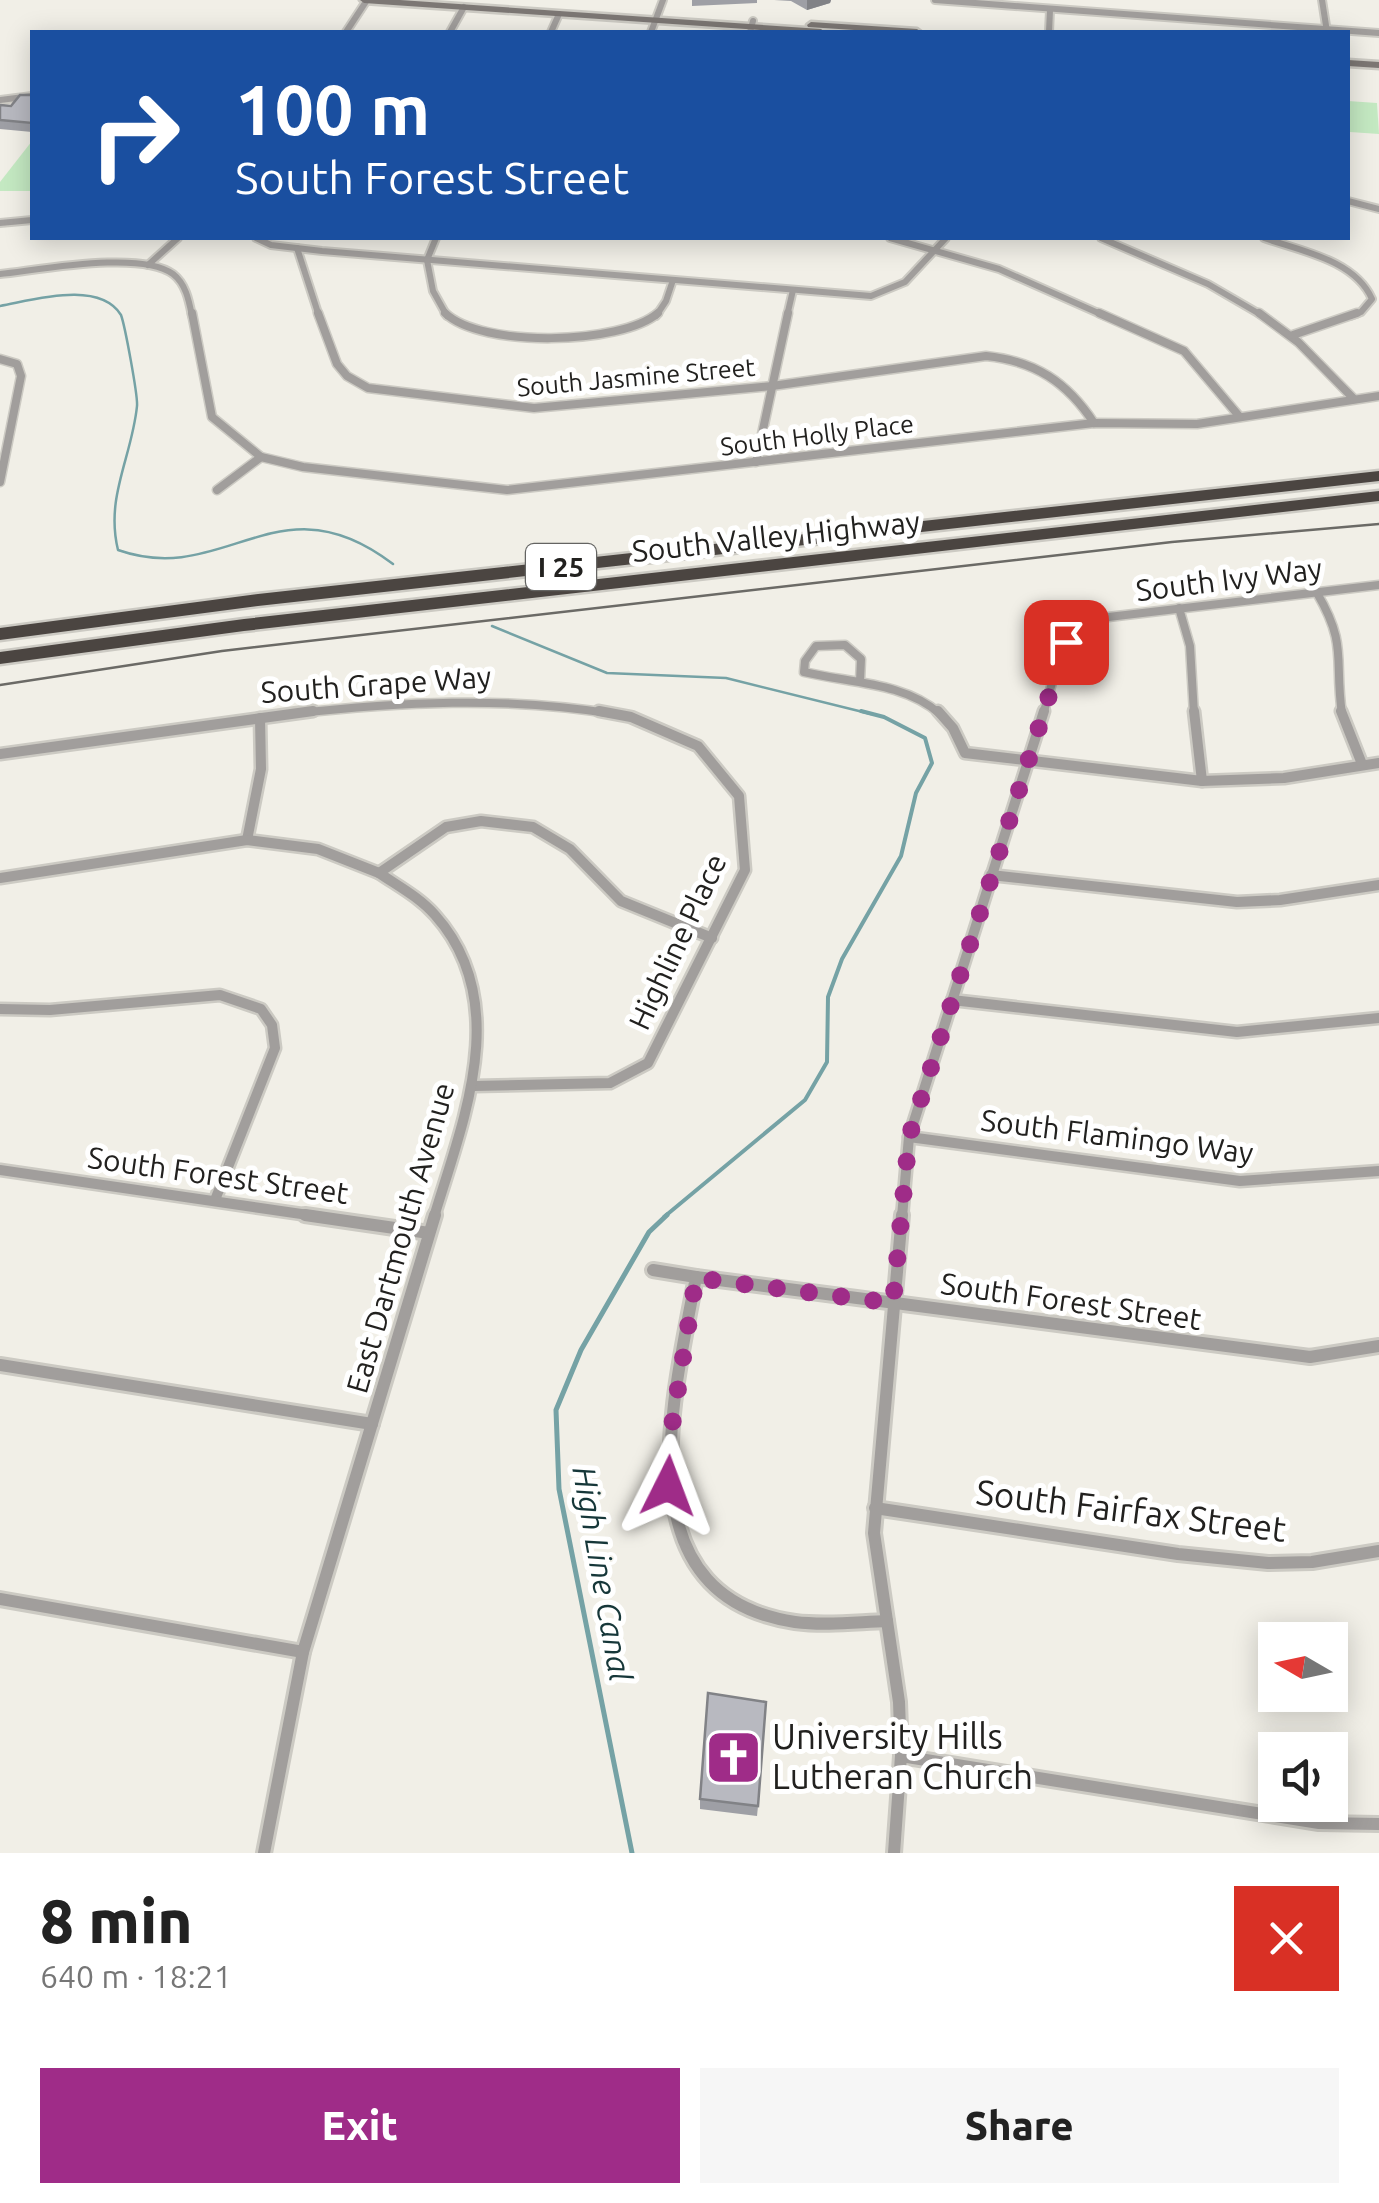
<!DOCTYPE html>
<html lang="en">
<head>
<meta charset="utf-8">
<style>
	body { margin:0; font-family:Ubuntu,sans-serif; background:#f6f6f6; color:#222; height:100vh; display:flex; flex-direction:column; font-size:38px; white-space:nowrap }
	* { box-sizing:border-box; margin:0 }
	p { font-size:32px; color:#767676 }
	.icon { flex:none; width:55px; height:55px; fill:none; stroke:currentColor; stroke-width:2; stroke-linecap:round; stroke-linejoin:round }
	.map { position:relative; height:1853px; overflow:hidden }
	.panel { display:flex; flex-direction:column; background:#fff; flex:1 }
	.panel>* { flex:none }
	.banner { position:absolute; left:30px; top:30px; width:1320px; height:210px; border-radius:0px; box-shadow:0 5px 25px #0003; background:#1a4fa0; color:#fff; overflow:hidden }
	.needle { width:65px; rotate:279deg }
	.tools { position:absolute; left:1258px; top:1622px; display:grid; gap:20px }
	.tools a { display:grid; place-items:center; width:90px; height:90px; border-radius:0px; background:#fff; box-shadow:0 5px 25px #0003; font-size:50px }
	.pin { position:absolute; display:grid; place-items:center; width:85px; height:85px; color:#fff; margin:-42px; border-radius:20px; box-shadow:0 5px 15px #0006 }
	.me { position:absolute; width:110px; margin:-55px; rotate:3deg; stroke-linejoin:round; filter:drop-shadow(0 0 8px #0008) }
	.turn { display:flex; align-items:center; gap:35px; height:210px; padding:0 40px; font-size:45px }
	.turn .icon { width:130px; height:130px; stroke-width:2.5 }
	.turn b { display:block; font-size:70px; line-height:85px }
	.round { display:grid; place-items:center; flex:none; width:105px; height:105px; border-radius:0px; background:#f6f6f6 }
	.headline { display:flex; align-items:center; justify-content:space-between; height:170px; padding:0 40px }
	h1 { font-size:60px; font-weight:800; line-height:75px }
	.cta { display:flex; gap:20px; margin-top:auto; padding:20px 40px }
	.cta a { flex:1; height:115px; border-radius:0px; background:#9f2c88; color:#fff; font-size:40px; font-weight:800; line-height:115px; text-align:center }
	.cta a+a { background:#f6f6f6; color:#222 }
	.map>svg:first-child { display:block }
	.green { fill:#c4e9c2 }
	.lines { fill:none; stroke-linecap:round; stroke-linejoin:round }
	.stream-far2 { stroke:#75a2a5; stroke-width:2.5 }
	.stream-far1 { stroke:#75a2a5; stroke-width:4 }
	.stream { stroke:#75a2a5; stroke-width:5 }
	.street-far3-casing { stroke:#cccac3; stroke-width:10 }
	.street-far2-casing { stroke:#cccac3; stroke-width:11 }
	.street-far1-casing { stroke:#cccac3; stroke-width:15 }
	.street-casing { stroke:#cccac3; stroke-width:18 }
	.secondary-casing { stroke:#cccac3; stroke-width:5 }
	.highway-casing { stroke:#cccac3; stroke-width:5 }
	.street-far3 { stroke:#a19e9c; stroke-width:6 }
	.street-far2 { stroke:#a19e9c; stroke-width:8 }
	.street-far1 { stroke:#a19e9c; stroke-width:10 }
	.street { stroke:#a19e9c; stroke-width:12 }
	.secondary { fill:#7c7774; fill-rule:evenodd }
	.highway { fill:#4b4541; fill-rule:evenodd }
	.tram { stroke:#6b6a66; stroke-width:2.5 }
	.wall { fill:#9e9fa5 }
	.shaded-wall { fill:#818286 }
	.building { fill:#b8b9c0; stroke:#818286; stroke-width:2.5 }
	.route { stroke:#9f2c88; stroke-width:18; stroke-dasharray:0 32.4 }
	.labels { text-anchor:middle; stroke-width:10; stroke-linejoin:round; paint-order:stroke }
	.far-street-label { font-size:25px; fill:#22211f; stroke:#fff }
	.shield { fill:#fff; stroke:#646462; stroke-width:2.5 }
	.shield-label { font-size:28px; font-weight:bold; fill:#22211f }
	.street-label { font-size:30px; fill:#22211f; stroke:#fff }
	.water-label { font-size:32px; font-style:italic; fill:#163739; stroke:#fff }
	.near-street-label { font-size:35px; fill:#22211f; stroke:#fff }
	.near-poi-label { font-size:35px; fill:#22211f; stroke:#fff; text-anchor:start }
</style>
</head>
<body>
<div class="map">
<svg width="1379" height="1853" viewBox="0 0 1379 1853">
	<rect width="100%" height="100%" fill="#f1efe7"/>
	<!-- green -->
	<g class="green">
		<polygon points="1348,101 1377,103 1379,134 1350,132"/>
		<polygon points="32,141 32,191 0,191 0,182"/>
	</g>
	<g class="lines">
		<!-- stream-far2 -->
		<g class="stream-far2">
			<path d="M0,306C34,300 99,280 121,315C125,326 138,396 137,406C132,457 105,497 118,550C226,588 278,476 393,564"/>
			<polyline points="492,626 607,673 726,678 871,714"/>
		</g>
		<!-- stream-far1 -->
		<polyline class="stream-far1" points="664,1217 805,1100 827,1062 828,997 842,959 901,856 916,793 932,763 925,738 884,717 861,711"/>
		<!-- stream -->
		<polyline class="stream" points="632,1853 559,1489 556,1410 581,1350 649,1232 667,1215"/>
		<defs>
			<g id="street-far3">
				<polyline points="935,0 1379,33"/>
				<polyline points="1322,0 1327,32"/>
				<polyline points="346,32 367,0"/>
				<polyline points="450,32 464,7"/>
				<polyline points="551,32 559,14"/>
				<polyline points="651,32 663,0"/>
				<polyline points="750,32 753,21"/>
				<polyline points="1049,32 1050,10"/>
				<polyline points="0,100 32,96"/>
				<polyline points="1348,201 1379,209"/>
				<polyline points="0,223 32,220"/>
				<polyline points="256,238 271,245 322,251 871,296 905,282 946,238"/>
				<polyline points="890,238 999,269 1105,316"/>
				<polyline points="1101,238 1208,284 1263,316"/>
				<path d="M1264,238C1301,251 1355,260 1372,299L1361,312L1350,316"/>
				<polyline points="297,248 319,316"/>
				<polyline points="427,260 433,291 447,316"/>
				<polyline points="427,260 436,238"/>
				<polyline points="148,265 178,238"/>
				<path d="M0,274C39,270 141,250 173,274C186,284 189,301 192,316"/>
				<polyline points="656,316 666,301 673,280"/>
				<polyline points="787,316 793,290"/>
			</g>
			<g id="street-far2">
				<polyline points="192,313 212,417 261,457 303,467 507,490 1094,423 1197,424 1379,396"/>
				<path d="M318,313L337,364L347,376L368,388L534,408L772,386L986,356C1035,361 1067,382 1094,423"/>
				<path d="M445,313C481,348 621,345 658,313"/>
				<polyline points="1099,313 1184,351 1239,416"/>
				<polyline points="1259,313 1298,342 1354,399"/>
				<polyline points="1293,335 1357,313"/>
				<polyline points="0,359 17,364 21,376 0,482"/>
				<polyline points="756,462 788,313"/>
				<polyline points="217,490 261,457"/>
				<path d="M1317,593C1348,646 1334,659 1342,714"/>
				<polyline points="1179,608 1190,646 1194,714"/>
				<path d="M860,682L861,659L845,645L816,646L805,661L804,672C849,683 904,682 940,714"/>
				<path d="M290,714C399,702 505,696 614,714"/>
				<path d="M1043,714C1058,669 1055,640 1100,618L1379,585"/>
			</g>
			<g id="street-far1">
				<polyline points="938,711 953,728 965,753 1202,781 1284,778 1379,763"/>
				<polyline points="1194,711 1202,781"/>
				<polyline points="1341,711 1362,764"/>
				<polyline points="0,754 313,711"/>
				<polyline points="247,840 261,769 260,718"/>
				<polyline points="991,875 1237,902 1280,900 1379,885"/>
				<polyline points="0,878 247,840 318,849 379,873"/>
				<polyline points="952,1000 1237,1032 1379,1018"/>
				<polyline points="0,1009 50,1010 220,995 261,1009 272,1025 275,1048 215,1200"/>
				<polyline points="474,1086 610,1083 648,1063 745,870 739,796 698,746 631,717 599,711"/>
				<polyline points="909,1137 1240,1181 1379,1171"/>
				<polyline points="0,1170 322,1217"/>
				<path d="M434,1217C463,1121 513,1002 435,915C419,897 398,886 379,873L446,827L481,821L533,827L570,849L621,901L712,938"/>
				<polyline points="902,1217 909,1137 1044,711"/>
			</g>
			<g id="street">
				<polyline points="305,1215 429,1233"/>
				<path d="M653,1270L696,1277C674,1396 620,1596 795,1622C826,1626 857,1622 887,1621"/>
				<polyline points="696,1277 1310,1357 1379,1346"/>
				<polyline points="0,1365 372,1424"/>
				<polyline points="875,1508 1178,1554 1268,1563 1312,1562 1379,1551"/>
				<polyline points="0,1599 303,1652"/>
				<polyline points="901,1756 1319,1823 1379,1824"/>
				<polyline points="264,1853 303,1652 435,1215"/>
				<polyline points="894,1853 901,1756 899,1702 874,1533 902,1215"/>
			</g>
			<g id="secondary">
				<polygon points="360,0 400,0 821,29 825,32 791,32 364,3"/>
				<polygon points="811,22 917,29 921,32 885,32 808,27 807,25"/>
				<polygon points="1348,60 1379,62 1379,68 1348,66"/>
			</g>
			<g id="highway">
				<polygon points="1379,471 1379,481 258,606 0,640 0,628 258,594"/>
				<polygon points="1379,491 1379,501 244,631 0,664 0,652 244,619"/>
			</g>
		</defs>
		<!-- street-far3 casing -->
		<use href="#street-far3" class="street-far3-casing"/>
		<!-- street-far2 casing -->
		<use href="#street-far2" class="street-far2-casing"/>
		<!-- street-far1 casing -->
		<use href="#street-far1" class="street-far1-casing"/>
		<!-- street casing -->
		<use href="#street" class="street-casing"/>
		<!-- secondary casing -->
		<use href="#secondary" class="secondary-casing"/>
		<!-- highway casing -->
		<use href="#highway" class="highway-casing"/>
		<!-- street-far3 -->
		<use href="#street-far3" class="street-far3"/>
		<!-- street-far2 -->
		<use href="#street-far2" class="street-far2"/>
		<!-- street-far1 -->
		<use href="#street-far1" class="street-far1"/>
		<!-- street -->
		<use href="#street" class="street"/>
		<!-- secondary -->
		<use href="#secondary" class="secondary"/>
		<!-- highway -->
		<use href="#highway" class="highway"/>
		<!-- tram -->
		<polyline class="tram" points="0,685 222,651 1172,542 1379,524"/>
	</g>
	<!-- wall -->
	<g class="wall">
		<polygon points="692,0 757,0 757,3 692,6"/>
		<polygon points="774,0 831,0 830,3 807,10 791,1"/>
		<polygon points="32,95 32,132 0,129 0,105 11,106"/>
		<polygon points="700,1799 758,1806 757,1816 700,1809"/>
	</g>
	<!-- shaded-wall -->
	<polygon class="shaded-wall" points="807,0 831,0 830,3 807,10"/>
	<!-- building -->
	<g class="building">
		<polygon points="20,95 32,95 32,123 0,120 0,105 11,106"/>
		<polygon points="708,1693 766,1702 758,1806 700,1799"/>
	</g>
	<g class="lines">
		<!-- route -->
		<polyline class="route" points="668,1486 670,1438 696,1278 893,1303 909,1137 1066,642"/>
	</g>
	<!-- icons -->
	<defs>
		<symbol id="church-square" viewBox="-11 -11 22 22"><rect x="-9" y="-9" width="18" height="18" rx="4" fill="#9f2c88" stroke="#fff"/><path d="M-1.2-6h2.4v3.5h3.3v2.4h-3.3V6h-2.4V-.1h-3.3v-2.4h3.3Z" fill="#fff"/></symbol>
	</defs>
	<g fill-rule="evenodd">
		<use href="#church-square" x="702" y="1726" width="63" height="63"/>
	</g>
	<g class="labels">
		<!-- far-street labels -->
		<g class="far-street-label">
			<text transform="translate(636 377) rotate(-5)" y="9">South Jasmine Street</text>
			<text transform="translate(817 435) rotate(-7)" y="9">South Holly Place</text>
		</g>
		<!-- shield labels -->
		<rect class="shield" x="526" y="544" width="70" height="46" rx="8"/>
		<g class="shield-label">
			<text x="561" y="577">I 25</text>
		</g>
		<!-- street labels -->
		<g class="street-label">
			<text transform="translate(776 537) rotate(-6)" y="10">South Valley Highway</text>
			<text transform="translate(1229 580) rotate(-7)" y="10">South Ivy Way</text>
			<text transform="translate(376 685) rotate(-4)" y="10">South Grape Way</text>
			<text transform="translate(678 942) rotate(-65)" y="10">Highline Place</text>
			<text transform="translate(1117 1137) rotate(7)" y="10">South Flamingo Way</text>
			<text transform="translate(218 1176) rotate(8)" y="10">South Forest Street</text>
			<text transform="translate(401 1238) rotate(-74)" y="10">East Dartmouth Avenue</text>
			<text transform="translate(1071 1302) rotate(8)" y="10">South Forest Street</text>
		</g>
		<!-- water labels -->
		<g class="water-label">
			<text transform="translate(602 1574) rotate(80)" y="11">High Line Canal</text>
		</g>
		<!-- near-street labels -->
		<g class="near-street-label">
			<text transform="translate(1131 1511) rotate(7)" y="12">South Fairfax Street</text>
		</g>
		<!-- near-poi labels -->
		<g class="near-poi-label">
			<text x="772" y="1749">University Hills<tspan x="772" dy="40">Lutheran Church</tspan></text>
		</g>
	</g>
</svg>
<div class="tools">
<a><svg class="needle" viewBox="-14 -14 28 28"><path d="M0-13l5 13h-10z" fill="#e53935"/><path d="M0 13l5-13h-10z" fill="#767676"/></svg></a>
<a><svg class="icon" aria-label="sound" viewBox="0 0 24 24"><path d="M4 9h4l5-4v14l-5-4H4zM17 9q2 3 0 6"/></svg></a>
</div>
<div class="pin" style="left:1066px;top:642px;background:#d93025"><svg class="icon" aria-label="arrive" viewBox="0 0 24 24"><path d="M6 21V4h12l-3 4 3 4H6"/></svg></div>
<svg class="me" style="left:668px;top:1486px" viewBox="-20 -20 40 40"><path d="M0-17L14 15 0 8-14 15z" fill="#9f2c88" stroke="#fff" stroke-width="4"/></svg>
<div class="banner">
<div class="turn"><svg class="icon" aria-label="right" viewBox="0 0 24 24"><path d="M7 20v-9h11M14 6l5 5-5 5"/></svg><div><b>100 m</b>South Forest Street</div></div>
</div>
</div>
<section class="panel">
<div class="headline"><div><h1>8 min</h1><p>640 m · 18:21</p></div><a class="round" style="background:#d93025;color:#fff"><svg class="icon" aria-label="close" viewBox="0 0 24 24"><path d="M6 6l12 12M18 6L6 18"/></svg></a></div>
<div class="cta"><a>Exit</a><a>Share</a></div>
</section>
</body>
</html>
